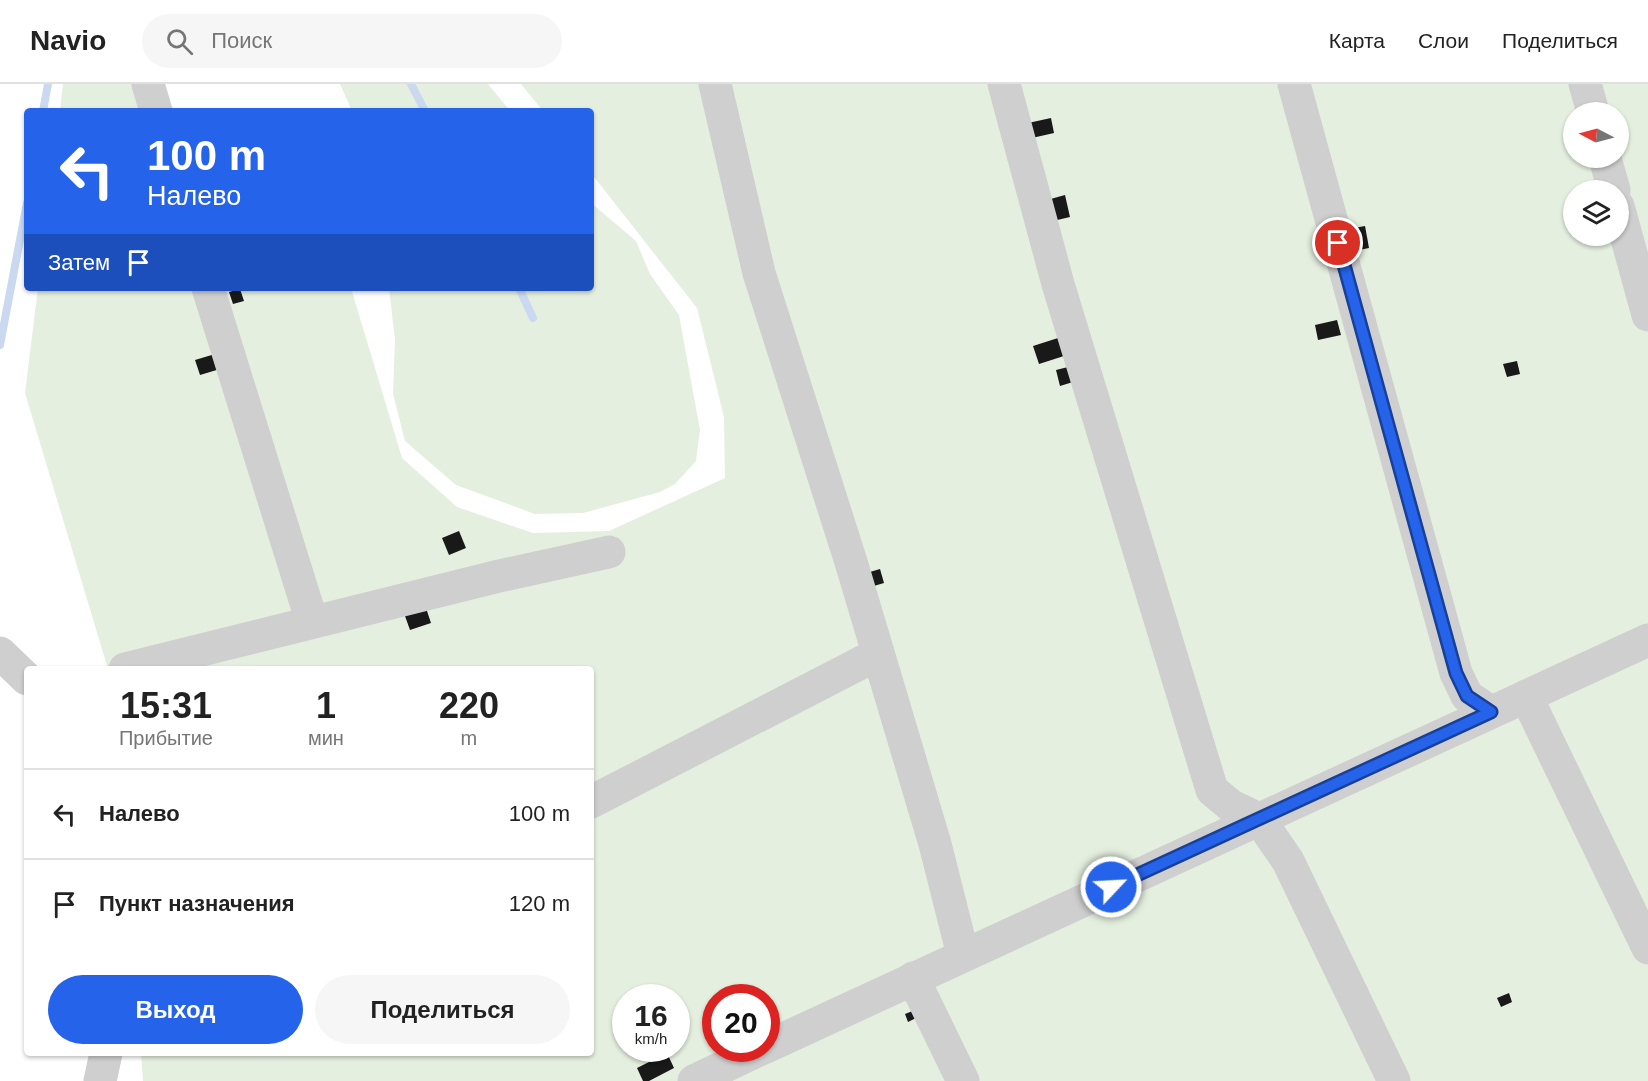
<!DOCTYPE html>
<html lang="ru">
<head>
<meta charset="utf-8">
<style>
	body { margin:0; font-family:Helvetica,sans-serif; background:#f6f6f6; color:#222; height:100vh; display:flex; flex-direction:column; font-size:22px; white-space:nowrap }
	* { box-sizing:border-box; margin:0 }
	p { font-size:20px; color:#767676 }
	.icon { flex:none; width:33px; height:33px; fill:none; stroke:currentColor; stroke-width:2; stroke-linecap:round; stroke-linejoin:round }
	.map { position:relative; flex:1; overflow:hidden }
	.drawer { position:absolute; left:24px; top:582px; width:570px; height:390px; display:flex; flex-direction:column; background:#fff; border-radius:6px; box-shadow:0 2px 4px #0004 }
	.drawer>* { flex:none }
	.hud { position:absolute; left:24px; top:24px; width:570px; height:183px; border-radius:6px; box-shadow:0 2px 4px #0004; background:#2563eb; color:#fff; overflow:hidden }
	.needle { width:39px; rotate:276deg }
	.fabs { position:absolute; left:1563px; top:18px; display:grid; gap:12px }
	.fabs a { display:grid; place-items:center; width:66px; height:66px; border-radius:50%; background:#fff; box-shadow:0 2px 4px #0004; font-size:30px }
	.speed { position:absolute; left:612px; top:900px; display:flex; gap:12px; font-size:30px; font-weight:700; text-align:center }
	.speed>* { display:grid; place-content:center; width:78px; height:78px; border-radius:50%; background:#fff; box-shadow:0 2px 4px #0004; line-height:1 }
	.speed small { font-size:15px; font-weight:400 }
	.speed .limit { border:9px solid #d22; background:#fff; color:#111 }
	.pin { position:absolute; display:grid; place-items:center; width:51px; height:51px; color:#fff; margin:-26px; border:3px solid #fff; border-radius:50%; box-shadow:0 2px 6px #0007 }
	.me { position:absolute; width:66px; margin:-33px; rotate:65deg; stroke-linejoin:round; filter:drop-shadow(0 0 4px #0008) }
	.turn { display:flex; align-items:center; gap:21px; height:126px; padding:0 24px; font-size:27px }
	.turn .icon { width:78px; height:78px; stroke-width:2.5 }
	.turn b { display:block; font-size:42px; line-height:51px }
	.then { display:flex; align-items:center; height:57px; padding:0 24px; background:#0003; gap:12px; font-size:22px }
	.eta { display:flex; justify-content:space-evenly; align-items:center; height:102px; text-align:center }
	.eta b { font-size:36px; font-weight:800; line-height:42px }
	.cta { display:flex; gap:12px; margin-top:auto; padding:12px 24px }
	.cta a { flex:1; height:69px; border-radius:36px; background:#2563eb; color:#fff; font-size:24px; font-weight:800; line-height:69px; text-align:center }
	.cta a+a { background:#f6f6f6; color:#222 }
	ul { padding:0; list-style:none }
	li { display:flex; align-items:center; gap:18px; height:90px; padding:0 24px; border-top:2px solid #e0e0e0 }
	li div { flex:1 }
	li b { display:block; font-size:22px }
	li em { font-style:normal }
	header { display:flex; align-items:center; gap:36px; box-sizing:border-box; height:84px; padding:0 30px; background:#fff; border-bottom:2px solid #e0e0e0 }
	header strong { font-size:28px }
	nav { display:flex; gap:33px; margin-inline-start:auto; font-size:21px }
	.search { width:420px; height:54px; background:#f6f6f6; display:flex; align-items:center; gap:15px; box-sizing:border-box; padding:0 21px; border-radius:33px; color:#767676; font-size:22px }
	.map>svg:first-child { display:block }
	.green { fill:#e4efdf; fill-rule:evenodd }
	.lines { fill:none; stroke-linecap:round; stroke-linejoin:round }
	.stream { stroke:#cad9f0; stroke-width:8 }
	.building { fill:#191919 }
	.minor { stroke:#cfcfcf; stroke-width:33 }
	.route-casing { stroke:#184099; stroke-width:15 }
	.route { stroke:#2563eb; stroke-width:10 }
</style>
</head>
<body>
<header>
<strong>Navio</strong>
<div class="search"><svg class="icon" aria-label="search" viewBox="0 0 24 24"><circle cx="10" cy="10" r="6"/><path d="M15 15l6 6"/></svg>Поиск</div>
<nav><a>Карта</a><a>Слои</a><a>Поделиться</a></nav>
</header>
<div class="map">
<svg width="1648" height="997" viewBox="0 0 1648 997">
	<rect width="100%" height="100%" fill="#fff"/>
	<!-- green -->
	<g class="green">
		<polygon points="63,0 136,0 144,27 60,27"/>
		<polygon points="340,0 488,0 510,27 352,27"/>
		<path d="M521,0H1648V997H143L141,969H591V585H108L25,309L38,204H351L402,374L457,423L533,449L609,447L725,394L724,333L697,224L591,89V27H543ZM1574,28H1618V74H1574ZM1574,106H1618V152H1574ZM626,914H676V964H626ZM716,914H766V964H716Z"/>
		<polygon points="591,119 636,157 650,190 679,231 700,346 696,377 675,400 660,408 583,429 535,430 456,401 405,357 393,310 395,256 389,204 591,204"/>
	</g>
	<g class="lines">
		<!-- stream -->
		<g class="stream">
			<polyline points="411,0 425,27"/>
			<polyline points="43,27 48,0"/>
			<polyline points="519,204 533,234"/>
			<polyline points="0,261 27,119"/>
		</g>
	</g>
	<!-- building -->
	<g class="building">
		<polygon points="1051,34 1054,49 1032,54 1028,39"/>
		<polygon points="1065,111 1070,133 1053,137 1047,116"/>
		<polygon points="1365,142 1369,164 1354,167 1349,145"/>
		<polygon points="240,205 244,217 233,220 229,208"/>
		<polygon points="1337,236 1341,251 1318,256 1315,241"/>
		<polygon points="1058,254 1064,272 1039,280 1033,262"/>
		<polygon points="215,270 220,285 200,291 195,276"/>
		<polygon points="1517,277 1520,290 1507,293 1503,280"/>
		<polygon points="1068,283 1073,298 1060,302 1056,286"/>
		<polygon points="459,447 466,464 449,471 442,454"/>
		<polygon points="880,485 884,499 867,504 863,490"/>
		<polygon points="426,524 431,539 410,546 405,532"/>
		<polygon points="1509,909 1512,918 1501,923 1497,914"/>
		<polygon points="915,926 918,933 908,938 905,930"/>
		<polygon points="667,969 674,984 649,997 643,997 637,984"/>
	</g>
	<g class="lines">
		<!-- minor -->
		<g class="minor">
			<polyline points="148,0 156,27"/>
			<polyline points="715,0 759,189 851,478 935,760 963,871"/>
			<polyline points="1004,0 1058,200 1212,706 1230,721 1259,735 1288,777 1394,997"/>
			<polyline points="1294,0 1456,589 1467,612 1491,628"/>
			<polyline points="1585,0 1593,28"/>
			<polyline points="1605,74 1614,106"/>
			<polyline points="1618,122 1648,231"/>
			<polyline points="208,204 312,538"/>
			<polyline points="0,569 27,595"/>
			<polyline points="125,585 499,492 609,468"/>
			<polyline points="1526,612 1648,864"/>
			<polyline points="591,718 878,570"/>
			<polyline points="913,894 963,997"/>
			<polyline points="766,963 1648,556"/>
			<polyline points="100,997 106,969"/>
			<polyline points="694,997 763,964"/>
		</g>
	</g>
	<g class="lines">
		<defs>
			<polyline id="route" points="1111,803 1491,628 1467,612 1456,589 1338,159"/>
		</defs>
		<!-- route casing -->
		<use href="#route" class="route-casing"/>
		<!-- route -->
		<use href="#route" class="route"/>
	</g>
</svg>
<div class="fabs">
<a><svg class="needle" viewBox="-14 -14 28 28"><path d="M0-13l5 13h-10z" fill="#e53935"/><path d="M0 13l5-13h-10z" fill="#767676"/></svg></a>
<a><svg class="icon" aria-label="layers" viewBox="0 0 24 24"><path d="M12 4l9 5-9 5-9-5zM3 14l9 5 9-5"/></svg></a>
</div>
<div class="speed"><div>16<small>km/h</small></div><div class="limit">20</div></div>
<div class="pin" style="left:1338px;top:159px;background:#d93025"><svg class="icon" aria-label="arrive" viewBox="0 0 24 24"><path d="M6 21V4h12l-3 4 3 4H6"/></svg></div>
<svg class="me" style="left:1111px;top:803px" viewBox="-20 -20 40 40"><circle r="17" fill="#2563eb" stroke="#fff" stroke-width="3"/><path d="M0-11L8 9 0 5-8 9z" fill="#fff"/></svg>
<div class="hud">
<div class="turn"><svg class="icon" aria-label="left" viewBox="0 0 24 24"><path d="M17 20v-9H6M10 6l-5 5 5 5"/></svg><div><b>100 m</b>Налево</div></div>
<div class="then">Затем<svg class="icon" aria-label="arrive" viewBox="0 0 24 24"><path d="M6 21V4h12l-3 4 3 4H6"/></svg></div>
</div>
<section class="drawer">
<div class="eta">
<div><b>15:31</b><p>Прибытие</p></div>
<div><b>1</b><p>мин</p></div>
<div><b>220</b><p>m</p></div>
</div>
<ul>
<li><svg class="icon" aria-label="left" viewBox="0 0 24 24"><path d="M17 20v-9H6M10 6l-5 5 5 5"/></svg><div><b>Налево</b></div><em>100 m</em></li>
<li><svg class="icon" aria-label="arrive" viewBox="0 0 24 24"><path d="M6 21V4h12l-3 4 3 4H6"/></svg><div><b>Пункт назначения</b></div><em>120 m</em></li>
</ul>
<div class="cta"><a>Выход</a><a>Поделиться</a></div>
</section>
</div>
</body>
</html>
